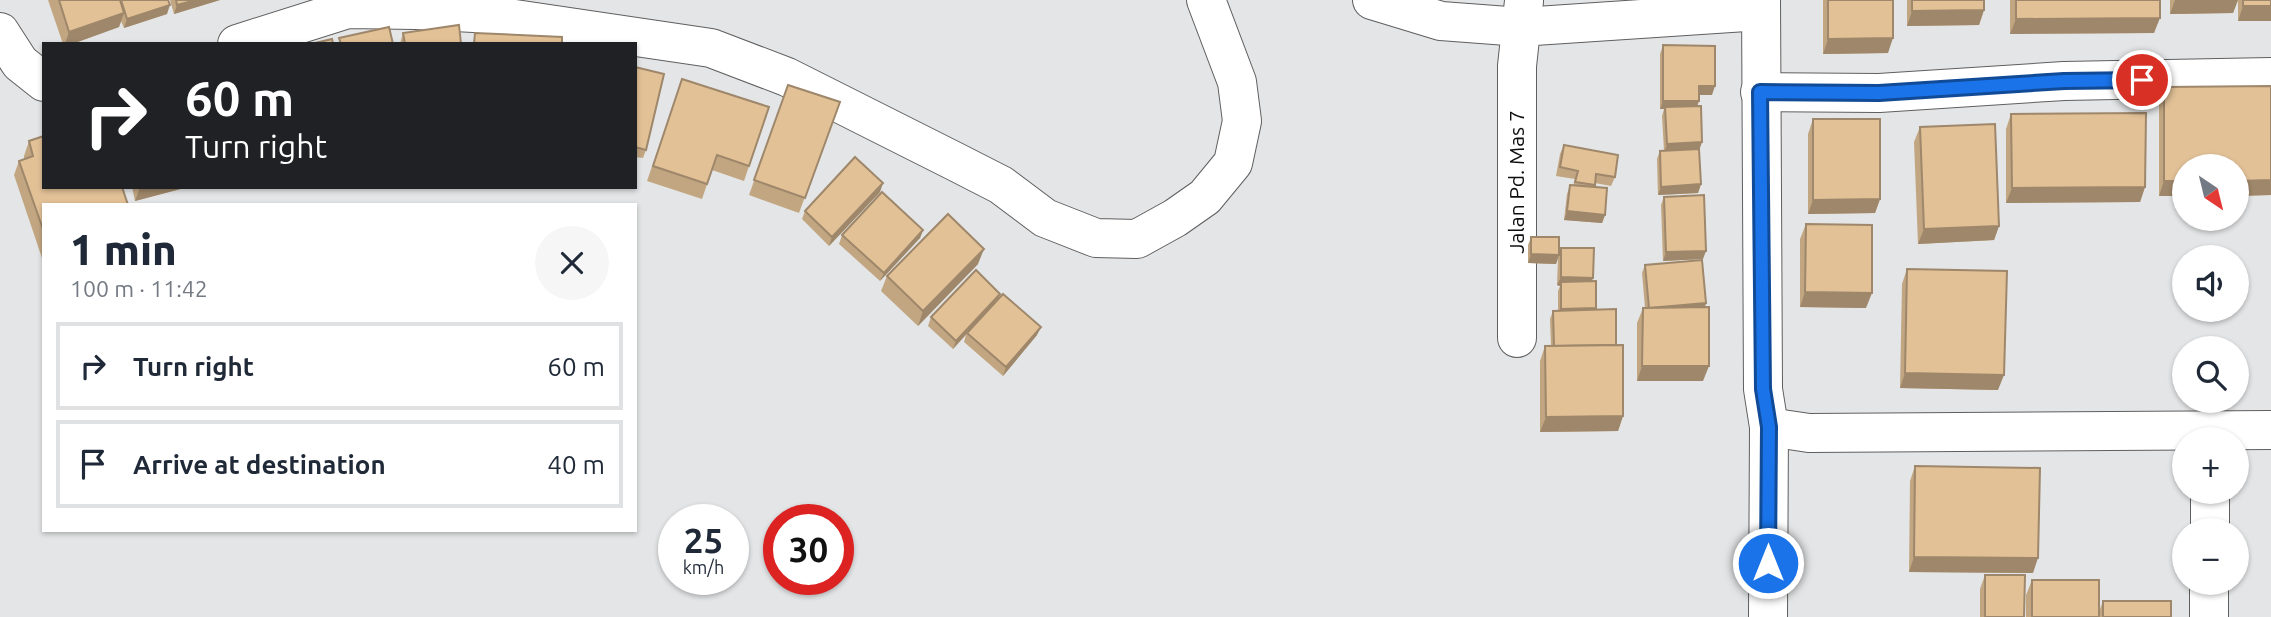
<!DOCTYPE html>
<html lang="en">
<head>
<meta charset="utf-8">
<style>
	body { margin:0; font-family:Ubuntu,sans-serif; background:#f6f6f7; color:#1f2937; height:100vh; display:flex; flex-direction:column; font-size:26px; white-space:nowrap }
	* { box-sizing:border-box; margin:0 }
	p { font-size:23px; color:#747a83 }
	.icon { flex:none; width:38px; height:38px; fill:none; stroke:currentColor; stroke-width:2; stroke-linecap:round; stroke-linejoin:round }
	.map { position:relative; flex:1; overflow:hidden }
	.side { position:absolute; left:42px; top:203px; width:595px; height:329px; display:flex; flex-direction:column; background:#fff; border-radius:0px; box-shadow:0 2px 5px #0004 }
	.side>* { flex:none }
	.banner { position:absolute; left:42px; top:42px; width:595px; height:147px; border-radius:0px; box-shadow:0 2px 5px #0004; background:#202124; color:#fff; overflow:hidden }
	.needle { width:46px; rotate:145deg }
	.tools { position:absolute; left:2172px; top:154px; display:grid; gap:14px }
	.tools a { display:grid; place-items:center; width:77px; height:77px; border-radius:50%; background:#fff; box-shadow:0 2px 5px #0004; font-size:35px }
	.speed { position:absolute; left:658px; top:504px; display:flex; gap:14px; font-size:35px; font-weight:700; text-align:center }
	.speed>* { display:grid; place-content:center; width:91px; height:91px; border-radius:50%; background:#fff; box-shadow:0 2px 5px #0004; line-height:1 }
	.speed small { font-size:18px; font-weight:400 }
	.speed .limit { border:10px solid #d22; background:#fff; color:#111 }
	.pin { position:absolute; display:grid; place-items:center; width:60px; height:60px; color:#fff; margin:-30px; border:4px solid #fff; border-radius:50%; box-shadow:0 2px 7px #0007 }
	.me { position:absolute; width:77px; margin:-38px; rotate:0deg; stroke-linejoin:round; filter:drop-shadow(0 0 5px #0008) }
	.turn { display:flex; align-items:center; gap:24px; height:147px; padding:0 28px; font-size:32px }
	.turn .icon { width:91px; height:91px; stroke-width:2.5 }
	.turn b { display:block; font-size:49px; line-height:60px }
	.round { display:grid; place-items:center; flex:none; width:74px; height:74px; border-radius:37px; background:#f6f6f7 }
	.headline { display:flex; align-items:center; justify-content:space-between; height:119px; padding:0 28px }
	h1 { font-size:42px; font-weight:800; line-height:52px }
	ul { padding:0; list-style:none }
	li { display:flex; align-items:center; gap:21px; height:88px; margin:0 14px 10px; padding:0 14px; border:4px solid #e0e1e3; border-radius:0px }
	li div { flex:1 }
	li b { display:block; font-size:26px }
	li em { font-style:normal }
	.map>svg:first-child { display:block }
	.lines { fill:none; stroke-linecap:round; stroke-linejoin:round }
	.minor-casing { stroke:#5f5f60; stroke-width:40 }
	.minor { stroke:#fff; stroke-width:38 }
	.wall { fill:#c2a682 }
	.shaded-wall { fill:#9e876a }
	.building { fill:#e2c197; stroke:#9e876a; stroke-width:2 }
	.route-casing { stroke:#114b97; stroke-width:18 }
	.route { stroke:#1a73e8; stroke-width:12 }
	.labels { text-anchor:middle; stroke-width:5; stroke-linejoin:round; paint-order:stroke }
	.street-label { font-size:21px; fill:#0d0d0e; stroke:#fff }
</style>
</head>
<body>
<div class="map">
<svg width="2271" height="617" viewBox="0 0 2271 617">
	<rect width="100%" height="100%" fill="#e4e5e6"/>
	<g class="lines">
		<defs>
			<g id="minor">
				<polyline points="1372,0 1441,21 1521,27 1761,11"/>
				<polyline points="1761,0 1763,389 1769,427 1809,433 2271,430"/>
				<polyline points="0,32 20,63 44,82"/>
				<polyline points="237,44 348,9 416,10 474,13 711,48 787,77 954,161 1001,185 1045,218 1096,238 1137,239 1175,218 1205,197 1233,163 1242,121 1237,82 1206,0"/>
				<polyline points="1760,92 1879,93 2064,81 2271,77"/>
				<polyline points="1517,338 1517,66 1524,1"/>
				<polyline points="2210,530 2210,492"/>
				<polyline points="1768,617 1769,427"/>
				<polyline points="2209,617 2209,583"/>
			</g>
		</defs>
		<!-- minor casing -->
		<use href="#minor" class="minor-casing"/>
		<!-- minor -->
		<use href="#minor" class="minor"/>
	</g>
	<!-- wall -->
	<g class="wall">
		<polygon points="48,0 168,0 167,14 124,28 121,21 119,27 72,44 63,44"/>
		<polygon points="170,0 220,0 174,14"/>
		<polygon points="1823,0 1893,0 1888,53 1823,54"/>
		<polygon points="1907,0 1984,0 1984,10 1979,25 1907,26"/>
		<polygon points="2010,0 2160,0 2154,33 2010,34"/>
		<polygon points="2170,0 2238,0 2233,13 2170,14"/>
		<rect x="2238" y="0" width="33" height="21"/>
		<polygon points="403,33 461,44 400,44"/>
		<polygon points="1663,45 1712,95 1699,95 1697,106 1701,184 1698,193 1658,195 1657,159 1660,151 1664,151 1662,116 1664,109 1660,109 1660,54"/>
		<polygon points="635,67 646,150 643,158 635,157"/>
		<polygon points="682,79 769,107 744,181 712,170 702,199 647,181"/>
		<polygon points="788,85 840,102 799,213 749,195"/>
		<polygon points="2164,87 2271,195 2236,196 2236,166 2184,166 2184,196 2159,196 2159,102"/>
		<polygon points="2011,114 2145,187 2140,202 2006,203 2006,129"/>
		<polygon points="1813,119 1880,199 1875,213 1808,214 1808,134"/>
		<polygon points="1920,127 1999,226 1994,240 1918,244 1914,142"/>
		<polygon points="44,136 44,261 43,261 14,175 19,161 24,159 24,156 29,141"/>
		<polygon points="1564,145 1615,177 1611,186 1595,183 1594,187 1605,215 1602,223 1564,220 1567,194 1570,185 1573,186 1575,179 1556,176 1560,154"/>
		<polygon points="132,187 188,187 135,201"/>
		<polygon points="880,192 829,246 802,219 805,211"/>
		<polygon points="1664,197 1703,259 1663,261 1661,205"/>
		<polygon points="1806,224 1866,308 1800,307 1800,239"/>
		<polygon points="923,230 920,238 880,281 839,244 842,235"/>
		<polygon points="1531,237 1559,253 1561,248 1592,281 1596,310 1616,345 1623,416 1618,431 1540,432 1540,361 1545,346 1551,346 1550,319 1553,311 1558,310 1558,291 1560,286 1557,285 1558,258 1556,264 1528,263 1528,245"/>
		<polygon points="978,264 918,326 881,291 887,276"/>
		<polygon points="1645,265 1706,303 1705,307 1703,381 1637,381 1637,323 1643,308 1645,308 1642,273"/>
		<polygon points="1907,269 1998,390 1900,388 1902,284"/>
		<polygon points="999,297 1037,335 1003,376 964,342 966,335 953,349 928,326 931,317"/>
		<polygon points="1915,466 2033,573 1909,572 1910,481"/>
		<polygon points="1985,575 2024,617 1980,617 1980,589"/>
		<polygon points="2032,580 2099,612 2103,601 2171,617 2026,617 2026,595"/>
	</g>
	<!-- shaded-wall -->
	<g class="shaded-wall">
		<polygon points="196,0 220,0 174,14 177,5"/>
		<polygon points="2175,0 2238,0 2233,13 2170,14"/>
		<polygon points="170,5 167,14 124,28 127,19"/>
		<polygon points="2243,6 2271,6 2271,21 2238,21"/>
		<polygon points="1984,10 1979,25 1907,26 1912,11"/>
		<polygon points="124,13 119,27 72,44 65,44 69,32"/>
		<polygon points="2160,18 2154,33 2010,34 2016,19"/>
		<polygon points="1893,38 1888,53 1823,54 1828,39"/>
		<polygon points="1699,86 1715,86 1712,95 1696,95"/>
		<polygon points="1663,101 1699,101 1696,110 1665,107 1664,109 1660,109"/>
		<polygon points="1702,142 1699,151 1664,153 1667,144"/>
		<polygon points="2271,180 2271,195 2236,196 2236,181"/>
		<polygon points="2164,181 2184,181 2184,196 2159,196"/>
		<polygon points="883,183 880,192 829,246 832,237"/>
		<polygon points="1701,184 1698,193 1658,195 1661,187"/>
		<polygon points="140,187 188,187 135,201"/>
		<polygon points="2145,187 2140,202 2006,203 2012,188"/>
		<polygon points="1880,199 1875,213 1808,214 1813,200"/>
		<polygon points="1567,211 1605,215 1602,223 1564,220"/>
		<polygon points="1999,226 1994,240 1918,244 1924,229"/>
		<polygon points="923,230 920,238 880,281 884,273"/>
		<polygon points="984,249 978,264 918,326 923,311"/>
		<polygon points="1706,251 1703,259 1663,261 1666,252"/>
		<polygon points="1531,254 1559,255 1556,264 1528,263"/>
		<polygon points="1561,277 1593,278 1590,287 1561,282 1560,286 1557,285"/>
		<polygon points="1805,292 1872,293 1866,308 1800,307"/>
		<polygon points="1000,294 997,303 967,333 953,349 956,341"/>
		<polygon points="1706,303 1703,312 1649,308"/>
		<polygon points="1596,308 1593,317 1558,317 1561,309"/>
		<polygon points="1041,327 1037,335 1003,376 1006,367"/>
		<polygon points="1642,366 1709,366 1703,381 1637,381"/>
		<polygon points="1905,373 2004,375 1998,390 1900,388"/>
		<polygon points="1623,416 1618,431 1540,432 1546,417"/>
		<polygon points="1914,557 2038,558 2033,573 1909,572"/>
	</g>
	<!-- building -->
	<g class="building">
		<polygon points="59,0 120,0 124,13 69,32"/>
		<polygon points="121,0 168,0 170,5 127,19"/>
		<polygon points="176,0 196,0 177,5"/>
		<polygon points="1828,0 1893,0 1893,38 1828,39"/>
		<polygon points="1912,0 1984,0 1984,10 1912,11"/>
		<polygon points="2016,0 2160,0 2160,18 2016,19"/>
		<rect x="2243" y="0" width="28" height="6"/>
		<polygon points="459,25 461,44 405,44 403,33"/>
		<polygon points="389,27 393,44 341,44 339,38"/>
		<polygon points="475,33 562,37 562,44 474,44"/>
		<polygon points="332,39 333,44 311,44"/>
		<polygon points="1663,45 1715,46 1715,86 1699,86 1699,101 1663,101"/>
		<polygon points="635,67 664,74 646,150 635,147"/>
		<polygon points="682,79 769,107 749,166 717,155 707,184 653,166"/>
		<polygon points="788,85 840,102 805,198 754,180"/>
		<polygon points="2271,86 2271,180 2236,181 2236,166 2184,166 2184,181 2164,181 2164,87"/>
		<polygon points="1701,106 1702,142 1667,144 1665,107"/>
		<polygon points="2146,113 2145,187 2012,188 2011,114"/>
		<polygon points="1813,119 1880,119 1880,199 1813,200"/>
		<polygon points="1995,124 1999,226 1924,229 1920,127"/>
		<polygon points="44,136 44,187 122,187 128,205 44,205 44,232 19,161 33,156 29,141"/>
		<polygon points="1564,145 1618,155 1615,177 1596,174 1595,185 1575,182 1578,171 1560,167"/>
		<polygon points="1699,149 1701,184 1661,187 1660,151"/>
		<polygon points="855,157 883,183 832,237 805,211"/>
		<polygon points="1570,185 1607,188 1605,215 1567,211"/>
		<polygon points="882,192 923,230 884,273 842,235"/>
		<polygon points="1704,195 1706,251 1666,252 1664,197"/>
		<polygon points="948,214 984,249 923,311 887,276"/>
		<polygon points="1806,224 1872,225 1872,293 1805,292"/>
		<polygon points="1531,237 1559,237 1559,255 1531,254"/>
		<polygon points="1561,248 1594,248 1593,278 1561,277"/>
		<polygon points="1702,260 1706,303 1649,308 1645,265"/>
		<polygon points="1907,269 2007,271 2004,375 1905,373"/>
		<polygon points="976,270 1000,294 956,341 931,317"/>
		<polygon points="1596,281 1596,308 1561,309 1561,282"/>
		<polygon points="1003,294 1041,327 1006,367 967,333"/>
		<polygon points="1709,307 1709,366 1642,366 1643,308"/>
		<polygon points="1616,309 1616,345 1554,346 1553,311"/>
		<polygon points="1623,345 1623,416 1546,417 1545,346"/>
		<polygon points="1915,466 2040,468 2038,558 1914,557"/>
		<polygon points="1985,575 2025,575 2024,617 1985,617"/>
		<rect x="2032" y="580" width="67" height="37"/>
		<rect x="2103" y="601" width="68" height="16"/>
	</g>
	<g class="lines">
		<defs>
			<polyline id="route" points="1768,563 1769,427 1763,389 1760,92 1879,93 2064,81 2142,80"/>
		</defs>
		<!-- route casing -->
		<use href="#route" class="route-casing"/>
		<!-- route -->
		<use href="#route" class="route"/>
	</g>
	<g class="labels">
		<!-- street labels -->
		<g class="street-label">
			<text transform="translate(1517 182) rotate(-90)" y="7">Jalan Pd. Mas 7</text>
		</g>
	</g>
</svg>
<div class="tools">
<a><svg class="needle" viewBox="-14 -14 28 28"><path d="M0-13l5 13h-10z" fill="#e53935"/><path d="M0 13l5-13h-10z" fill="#747a83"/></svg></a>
<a><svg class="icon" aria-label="sound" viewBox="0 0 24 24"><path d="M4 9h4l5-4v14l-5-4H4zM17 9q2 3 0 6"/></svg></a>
<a><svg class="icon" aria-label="search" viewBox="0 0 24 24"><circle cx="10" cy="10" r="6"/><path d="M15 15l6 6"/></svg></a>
<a>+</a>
<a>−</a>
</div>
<div class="speed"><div>25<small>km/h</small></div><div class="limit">30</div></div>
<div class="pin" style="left:2142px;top:80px;background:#d93025"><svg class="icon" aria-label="arrive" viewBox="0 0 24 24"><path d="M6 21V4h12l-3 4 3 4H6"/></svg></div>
<svg class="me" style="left:1768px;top:563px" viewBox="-20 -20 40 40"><circle r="17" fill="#1a73e8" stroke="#fff" stroke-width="3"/><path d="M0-11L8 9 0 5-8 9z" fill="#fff"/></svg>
<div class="banner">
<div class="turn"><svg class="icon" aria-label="right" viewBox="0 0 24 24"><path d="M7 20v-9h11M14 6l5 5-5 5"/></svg><div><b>60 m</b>Turn right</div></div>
</div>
<section class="side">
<div class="headline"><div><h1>1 min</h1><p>100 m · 11:42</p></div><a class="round"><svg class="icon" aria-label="close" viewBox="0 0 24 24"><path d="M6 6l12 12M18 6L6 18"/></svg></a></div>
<ul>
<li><svg class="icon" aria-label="right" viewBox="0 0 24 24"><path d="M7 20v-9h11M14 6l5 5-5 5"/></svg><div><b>Turn right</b></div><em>60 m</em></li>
<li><svg class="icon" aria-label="arrive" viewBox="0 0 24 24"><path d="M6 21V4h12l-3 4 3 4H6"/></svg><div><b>Arrive at destination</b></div><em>40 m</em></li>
</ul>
</section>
</div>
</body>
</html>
